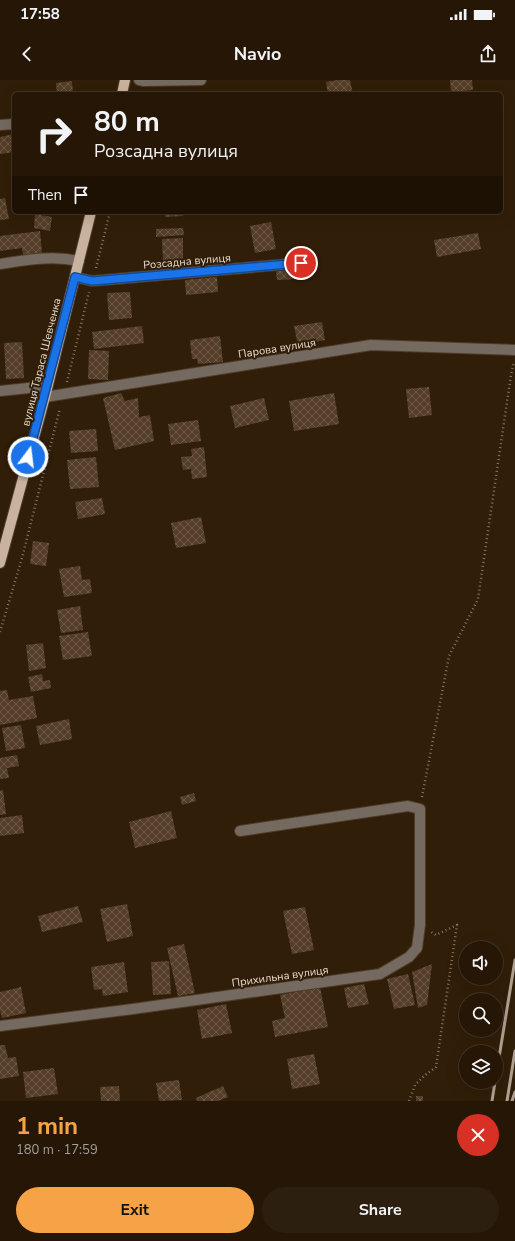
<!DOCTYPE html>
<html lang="en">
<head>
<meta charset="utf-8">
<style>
	body { margin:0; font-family:"Nunito Sans",sans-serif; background:#2d1f10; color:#f1f3f6; height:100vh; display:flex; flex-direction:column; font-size:15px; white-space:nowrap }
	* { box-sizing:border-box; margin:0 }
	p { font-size:13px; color:#a39f9b }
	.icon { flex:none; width:22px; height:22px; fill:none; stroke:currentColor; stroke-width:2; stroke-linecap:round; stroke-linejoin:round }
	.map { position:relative; height:1021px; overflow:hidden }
	.sheet { display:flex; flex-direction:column; background:#251606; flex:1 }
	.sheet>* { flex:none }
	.hud { position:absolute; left:12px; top:12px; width:491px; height:122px; border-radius:6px; box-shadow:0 4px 16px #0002,0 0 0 1px #423528; background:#251606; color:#f1f3f6; overflow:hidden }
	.fabs { position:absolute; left:459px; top:861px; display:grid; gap:8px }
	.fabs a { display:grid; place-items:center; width:44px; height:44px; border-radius:50%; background:#251606; box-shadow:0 4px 16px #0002,0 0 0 1px #423528; font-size:20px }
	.pin { position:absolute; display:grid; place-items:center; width:34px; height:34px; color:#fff; margin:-17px; border:2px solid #fff; border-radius:50%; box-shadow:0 1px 4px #0007 }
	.me { position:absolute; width:44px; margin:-22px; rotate:15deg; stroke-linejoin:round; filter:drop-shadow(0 0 3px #0008) }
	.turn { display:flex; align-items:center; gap:14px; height:84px; padding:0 16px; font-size:18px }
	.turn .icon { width:52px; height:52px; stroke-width:2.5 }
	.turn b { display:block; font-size:28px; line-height:34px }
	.then { display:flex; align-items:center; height:38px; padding:0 16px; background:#0003; gap:8px; font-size:15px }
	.round { display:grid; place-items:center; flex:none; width:42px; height:42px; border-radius:21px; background:#2d1f10 }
	.summary { display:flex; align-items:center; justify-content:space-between; height:68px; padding:0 16px }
	h1 { font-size:24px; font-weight:700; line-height:30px; color:#f5a346 }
	.action { display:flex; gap:8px; margin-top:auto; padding:8px 16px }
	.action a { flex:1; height:46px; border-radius:24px; background:#f5a346; color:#111; font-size:16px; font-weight:700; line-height:46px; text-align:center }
	.action a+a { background:#2d1f10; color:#f1f3f6 }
	.status { display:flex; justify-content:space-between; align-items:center; height:28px; padding:0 20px; background:#251606; direction:ltr }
	.status svg { height:11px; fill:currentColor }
	header { display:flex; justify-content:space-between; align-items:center; height:52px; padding:0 16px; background:#251606; font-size:18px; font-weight:700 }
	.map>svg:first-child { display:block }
	.building { fill:url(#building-cross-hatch) }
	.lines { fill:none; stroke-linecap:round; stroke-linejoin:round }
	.minor-casing { stroke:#4e3c28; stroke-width:12 }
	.major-casing { stroke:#4e3c28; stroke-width:12 }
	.path { stroke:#867564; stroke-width:2.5; stroke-dasharray:1 3; stroke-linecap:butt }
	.minor { stroke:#756a60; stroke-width:10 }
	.major { stroke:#c9b39e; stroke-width:10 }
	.rail { stroke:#af9f90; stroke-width:3 }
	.route-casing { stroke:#114b97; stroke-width:10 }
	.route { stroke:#1a73e8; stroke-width:7 }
	.labels { text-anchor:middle; stroke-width:4; stroke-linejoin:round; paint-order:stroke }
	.street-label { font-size:11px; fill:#e9dbcf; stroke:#311e08 }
</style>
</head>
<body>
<div class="status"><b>17:58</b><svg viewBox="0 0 49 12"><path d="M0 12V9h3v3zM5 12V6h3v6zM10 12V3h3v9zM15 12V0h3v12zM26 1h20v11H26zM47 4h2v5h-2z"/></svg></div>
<header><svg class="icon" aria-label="back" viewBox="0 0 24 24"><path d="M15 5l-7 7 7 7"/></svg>Navio<svg class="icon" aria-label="share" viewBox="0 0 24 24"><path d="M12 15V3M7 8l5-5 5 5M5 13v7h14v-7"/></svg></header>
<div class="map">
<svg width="515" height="1021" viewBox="0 0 515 1021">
	<defs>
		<pattern id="building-cross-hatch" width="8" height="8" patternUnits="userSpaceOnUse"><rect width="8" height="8" fill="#543e29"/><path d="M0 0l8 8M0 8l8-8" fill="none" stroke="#6d5947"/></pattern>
	</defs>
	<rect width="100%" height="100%" fill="#311e08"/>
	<!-- building -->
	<g class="building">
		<polygon points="338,0 350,0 353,14 328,14 326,2"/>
		<polygon points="450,0 472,0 473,10 451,12"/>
		<polygon points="72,1 73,14 57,14 56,3"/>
		<polygon points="315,11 315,14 285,14 285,12"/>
		<polygon points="14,54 14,72 0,74 0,57"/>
		<polygon points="5,118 9,139 0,140 0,119"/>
		<polygon points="165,132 183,132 183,136 165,137"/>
		<polygon points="35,134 52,137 50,151 34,148"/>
		<polygon points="271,142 276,169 255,173 250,146"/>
		<polygon points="183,148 184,155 156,157 156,149"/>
		<polygon points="40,151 42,173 23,175 22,168 0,171 0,156"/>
		<polygon points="478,153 481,169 437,177 434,160"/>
		<polygon points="183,158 183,181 163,181 162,159"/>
		<polygon points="297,189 297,199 277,200 276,191"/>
		<polygon points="217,197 218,212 186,215 185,200"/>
		<polygon points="130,212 132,238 109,240 107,213"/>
		<polygon points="322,242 325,260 298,265 294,246"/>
		<polygon points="142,246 144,263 94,269 92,252"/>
		<polygon points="220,256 223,282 198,284 197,279 192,279 190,260"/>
		<polygon points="22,262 24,298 6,299 4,263"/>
		<polygon points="89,270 109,271 108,300 88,299"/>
		<polygon points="429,307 432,335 409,338 406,309"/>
		<polygon points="121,313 125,321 138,318 139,337 150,335 154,361 115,370 103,318"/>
		<polygon points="334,313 339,344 294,351 289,321"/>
		<polygon points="264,318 269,340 235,348 230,326"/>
		<polygon points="198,340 201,361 171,365 168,344"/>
		<polygon points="96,349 98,371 71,373 69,351"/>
		<polygon points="204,367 207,397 192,399 191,389 183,390 181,377 192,376 191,369"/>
		<polygon points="96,377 99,407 70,409 67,380"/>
		<polygon points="102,418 105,434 78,439 75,422"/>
		<polygon points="201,437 206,463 176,468 171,443"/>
		<polygon points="33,461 49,463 46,486 30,484"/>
		<polygon points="80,486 82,500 90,499 92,513 64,517 59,489"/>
		<polygon points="80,526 83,550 61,553 57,530"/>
		<polygon points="88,552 92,576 63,580 59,556"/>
		<polygon points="43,563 46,588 29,591 26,565"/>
		<polygon points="42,594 43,601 50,600 51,608 31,612 28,597"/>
		<polygon points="7,610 9,620 33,616 37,638 0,645 0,611"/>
		<polygon points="69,639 72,659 40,665 36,646"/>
		<polygon points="21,645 25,668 6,671 2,648"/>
		<polygon points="17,675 19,686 7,688 9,698 0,699 0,678"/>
		<polygon points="3,710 6,734 0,735 0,711"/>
		<polygon points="194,713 196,721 182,725 180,717"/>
		<polygon points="171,731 177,758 135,768 129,742"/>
		<polygon points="22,735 24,753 0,756 0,738"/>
		<polygon points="127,824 133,856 107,862 100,829"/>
		<polygon points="78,826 83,842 42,852 38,836"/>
		<polygon points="305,827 314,870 292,874 283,831"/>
		<polygon points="184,864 195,913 178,916 167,868"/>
		<polygon points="169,881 171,914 153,915 151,882"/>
		<polygon points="124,882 128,912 103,916 102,909 94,910 91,887"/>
		<polygon points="432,884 427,925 418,928 412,892"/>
		<polygon points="408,894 415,925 394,929 387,899"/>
		<polygon points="364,904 369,924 348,928 344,908"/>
		<polygon points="21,907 26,933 2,938 0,931 0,912"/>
		<polygon points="320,907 328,947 275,957 272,941 285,938 280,915"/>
		<polygon points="226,924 232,953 202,959 197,930"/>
		<polygon points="0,965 5,965 8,978 16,977 19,996 0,999"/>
		<polygon points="314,974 320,1004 292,1009 287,979"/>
		<polygon points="54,988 58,1014 26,1018 23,992"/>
		<polygon points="179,1000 182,1020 159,1021 156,1003"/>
		<polygon points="119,1006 120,1021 101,1021 100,1007"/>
		<polygon points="223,1006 228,1017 218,1021 197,1021 196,1018"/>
		<rect x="416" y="1016" width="7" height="5"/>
	</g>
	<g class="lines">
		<defs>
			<g id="minor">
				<polyline points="139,0 143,1 201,0"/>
				<polyline points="0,45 14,44"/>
				<path d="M0,184C27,180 52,175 79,181"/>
				<polyline points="75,197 92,201 301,183"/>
				<polyline points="0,311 47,306"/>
				<polyline points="45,317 371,265 515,270"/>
				<polyline points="0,946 133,929 380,894 409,877 417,868 420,845 420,729 408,726 240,751"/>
			</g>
			<g id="major">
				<polyline points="122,14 125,0"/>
				<polyline points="0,483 45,317 91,132"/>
			</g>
		</defs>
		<!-- minor casing -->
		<use href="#minor" class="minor-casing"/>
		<!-- major casing -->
		<use href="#major" class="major-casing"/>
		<!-- path -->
		<g class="path">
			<polyline points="96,188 110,132"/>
			<polyline points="67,302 89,212"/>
			<polyline points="0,552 22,478 60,328"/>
			<polyline points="422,717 449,576 478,519 511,295 514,282"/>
			<polyline points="409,1021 415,1005 424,996 436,987 457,845 436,855 431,852"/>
		</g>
		<!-- minor -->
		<use href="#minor" class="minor"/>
		<!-- major -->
		<use href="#major" class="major"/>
		<!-- rail -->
		<g class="rail">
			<polyline points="496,996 515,880"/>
			<polyline points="492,1021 495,1002"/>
			<polyline points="507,1021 515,971"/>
			<polyline points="512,1021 515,1012"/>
		</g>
	</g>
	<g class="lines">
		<defs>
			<polyline id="route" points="28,377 75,197 92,201 301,183"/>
		</defs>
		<!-- route casing -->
		<use href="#route" class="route-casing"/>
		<!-- route -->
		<use href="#route" class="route"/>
	</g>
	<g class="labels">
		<!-- street labels -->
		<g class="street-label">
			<text transform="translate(187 181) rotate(-5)" y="4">Розсадна вулиця</text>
			<text transform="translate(277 268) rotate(-9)" y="4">Парова вулиця</text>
			<text transform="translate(41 282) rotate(-76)" y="4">вулиця Тараса Шевченка</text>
			<text transform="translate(280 896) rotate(-8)" y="4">Прихильна вулиця</text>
		</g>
	</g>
</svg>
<div class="fabs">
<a><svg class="icon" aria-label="sound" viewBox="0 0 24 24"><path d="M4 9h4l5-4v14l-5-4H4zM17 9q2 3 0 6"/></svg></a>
<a><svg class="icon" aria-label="search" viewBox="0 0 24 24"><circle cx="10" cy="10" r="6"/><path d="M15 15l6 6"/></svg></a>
<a><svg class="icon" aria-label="layers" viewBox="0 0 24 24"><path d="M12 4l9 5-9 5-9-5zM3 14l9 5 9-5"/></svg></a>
</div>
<div class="pin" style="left:301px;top:183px;background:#d93025"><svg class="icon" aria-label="arrive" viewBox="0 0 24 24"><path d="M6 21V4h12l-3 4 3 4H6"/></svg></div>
<svg class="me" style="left:28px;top:377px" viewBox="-20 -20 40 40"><circle r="17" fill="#1a73e8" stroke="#fff" stroke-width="3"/><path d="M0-11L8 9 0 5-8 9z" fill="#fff"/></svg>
<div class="hud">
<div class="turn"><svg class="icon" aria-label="right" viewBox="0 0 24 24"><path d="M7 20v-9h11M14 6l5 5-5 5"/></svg><div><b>80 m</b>Розсадна вулиця</div></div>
<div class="then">Then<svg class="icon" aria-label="arrive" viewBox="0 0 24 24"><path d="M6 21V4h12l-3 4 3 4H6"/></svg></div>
</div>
</div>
<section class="sheet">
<div class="summary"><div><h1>1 min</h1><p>180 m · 17:59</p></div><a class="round" style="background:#d93025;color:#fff"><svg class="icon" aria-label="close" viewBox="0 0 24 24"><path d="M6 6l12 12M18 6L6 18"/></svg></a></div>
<div class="action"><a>Exit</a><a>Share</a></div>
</section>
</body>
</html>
